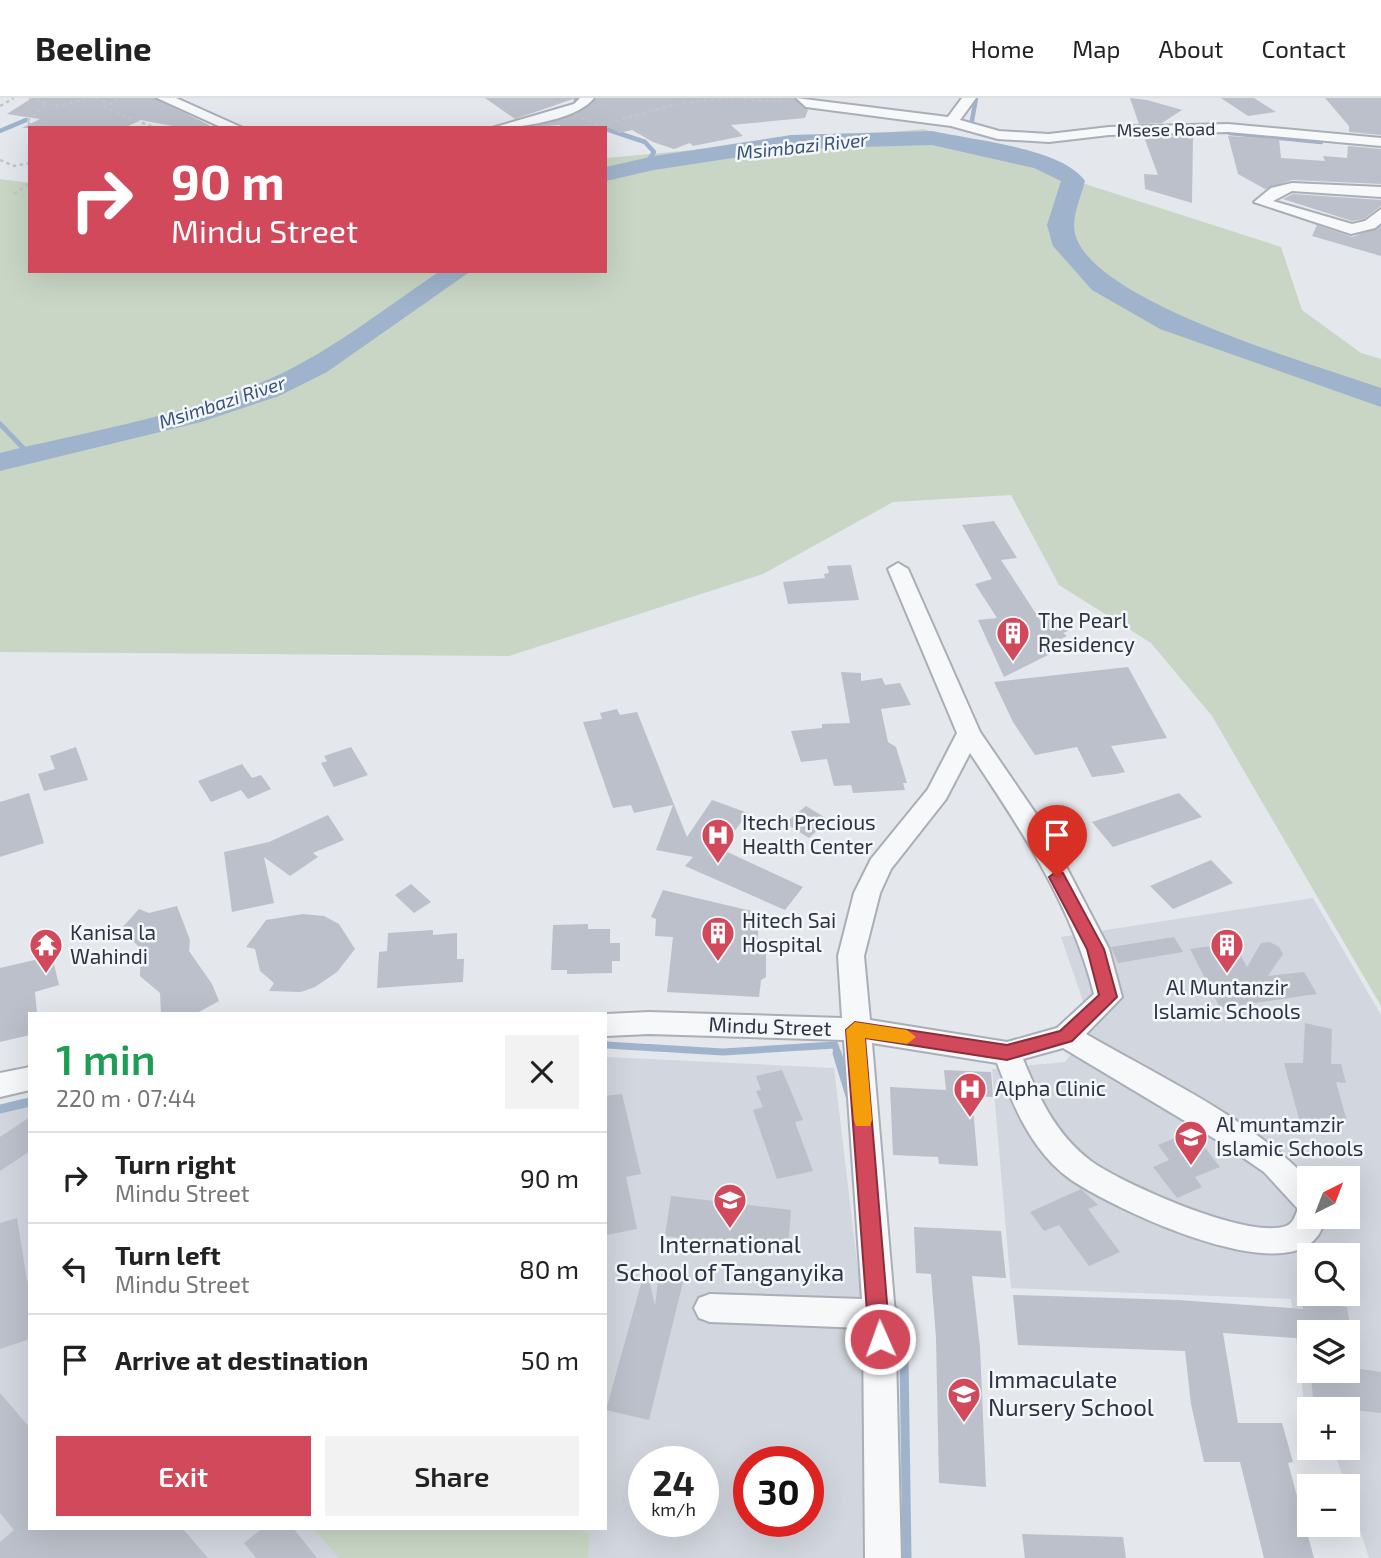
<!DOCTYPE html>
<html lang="en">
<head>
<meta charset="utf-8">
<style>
	body { margin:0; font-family:"Exo 2",sans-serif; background:#f2f2f2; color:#222; height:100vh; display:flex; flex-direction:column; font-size:26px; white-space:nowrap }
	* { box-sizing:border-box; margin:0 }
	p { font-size:23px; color:#767676 }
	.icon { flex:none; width:38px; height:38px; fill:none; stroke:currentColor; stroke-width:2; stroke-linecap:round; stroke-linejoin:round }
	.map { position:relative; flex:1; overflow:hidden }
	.sheet { position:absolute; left:28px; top:914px; width:579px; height:518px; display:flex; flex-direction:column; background:#fff; border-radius:0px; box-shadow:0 7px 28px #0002 }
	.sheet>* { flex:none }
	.top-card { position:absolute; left:28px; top:28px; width:579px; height:147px; border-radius:0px; box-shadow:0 7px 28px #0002; background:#d1495b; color:#fff; overflow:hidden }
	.needle { width:46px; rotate:42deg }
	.tools { position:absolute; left:1297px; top:1068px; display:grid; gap:14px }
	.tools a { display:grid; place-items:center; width:63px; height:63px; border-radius:0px; background:#fff; box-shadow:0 7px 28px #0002; font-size:35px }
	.speed { position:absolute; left:628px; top:1348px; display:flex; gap:14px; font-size:35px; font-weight:700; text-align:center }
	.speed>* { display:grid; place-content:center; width:91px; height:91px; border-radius:50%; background:#fff; box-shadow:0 7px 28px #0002; line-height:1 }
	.speed small { font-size:18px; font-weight:400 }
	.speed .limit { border:10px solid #d22; background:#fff; color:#111 }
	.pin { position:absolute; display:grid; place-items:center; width:60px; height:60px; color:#fff; margin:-72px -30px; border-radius:50% 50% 50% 0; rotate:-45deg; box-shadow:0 0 7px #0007 }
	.pin .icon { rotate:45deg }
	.me { position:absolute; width:77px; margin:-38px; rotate:358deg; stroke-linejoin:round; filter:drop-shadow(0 0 5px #0008) }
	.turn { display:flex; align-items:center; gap:24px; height:147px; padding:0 28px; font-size:32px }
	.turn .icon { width:91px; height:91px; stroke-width:2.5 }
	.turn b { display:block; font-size:49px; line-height:60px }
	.round { display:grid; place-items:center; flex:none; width:74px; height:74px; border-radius:0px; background:#f2f2f2 }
	.summary { display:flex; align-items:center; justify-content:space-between; height:119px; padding:0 28px }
	h1 { font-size:42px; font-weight:600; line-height:52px; color:#1e9e55 }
	.cta { display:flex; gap:14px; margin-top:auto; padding:14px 28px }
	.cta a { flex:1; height:80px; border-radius:0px; background:#d1495b; color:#fff; font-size:28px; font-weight:600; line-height:80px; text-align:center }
	.cta a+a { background:#f2f2f2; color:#222 }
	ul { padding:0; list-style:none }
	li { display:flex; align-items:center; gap:21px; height:91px; padding:0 28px; border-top:2px solid #e0e0e0 }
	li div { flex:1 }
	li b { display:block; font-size:26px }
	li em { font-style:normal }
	header { display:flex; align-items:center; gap:42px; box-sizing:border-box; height:98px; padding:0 35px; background:#fff; border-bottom:2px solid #e0e0e0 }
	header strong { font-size:33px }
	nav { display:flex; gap:38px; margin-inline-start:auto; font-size:24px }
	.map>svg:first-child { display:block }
	.built { fill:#d2d6de; fill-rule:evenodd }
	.green { fill:#c9d6c5 }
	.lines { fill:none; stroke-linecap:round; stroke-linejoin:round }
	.stream-far3 { stroke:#9fb4cc; stroke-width:4.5 }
	.stream-far2 { stroke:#9fb4cc; stroke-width:5 }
	.stream-far1 { stroke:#9fb4cc; stroke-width:7 }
	.stream { stroke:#9fb4cc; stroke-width:9 }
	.river { fill:#9fb4cc; fill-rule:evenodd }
	.building { fill:#bbc0ca }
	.minor-casing { stroke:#a9aeb7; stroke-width:4 }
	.path { stroke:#c2c5cb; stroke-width:2.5; stroke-dasharray:3.5 3.5; stroke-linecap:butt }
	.minor { fill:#f7f8fa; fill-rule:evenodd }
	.route { fill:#d1495b; stroke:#882f3b; stroke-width:2 }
	.slow { fill:#f59e0b }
	.labels { text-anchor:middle; stroke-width:5; stroke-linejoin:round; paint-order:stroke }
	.far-street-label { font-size:18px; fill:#2b3445; stroke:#f4f6f9 }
	.far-water-label { font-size:19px; font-style:italic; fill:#34527a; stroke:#f4f6f9 }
	.poi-label { font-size:21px; fill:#2b3445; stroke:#f4f6f9; text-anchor:start }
	.street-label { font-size:21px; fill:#2b3445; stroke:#f4f6f9 }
	.near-poi-label { font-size:24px; fill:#2b3445; stroke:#f4f6f9 }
</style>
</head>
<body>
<header>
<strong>Beeline</strong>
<nav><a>Home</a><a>Map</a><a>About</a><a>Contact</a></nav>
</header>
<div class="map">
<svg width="1381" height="1460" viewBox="0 0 1381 1460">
	<rect width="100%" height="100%" fill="#e4e7ec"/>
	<!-- built -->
	<g class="built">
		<path d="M1313,800L1381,917V1460H1369L1333,1349H1348V1311H1309V1314L1305,1312L1291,1201L1011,1190L992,971L1065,964L1092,929L1061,839ZM1309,1080H1348V1118H1309ZM1309,1157H1348V1195H1309ZM1309,1234H1348V1272H1309Z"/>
		<path d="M606,959L834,970L867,1248L866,1460H0V1016L30,1009V1430H606ZM644,1363H704V1423H644ZM749,1363H808V1423H749Z"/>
	</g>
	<!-- green -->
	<g class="green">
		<polygon points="924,31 1026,67 1281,149 1302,212 1361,255 1381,261 1381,908 1212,618 1151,545 1059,487 1011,397 893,404 763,476 509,558 0,554 0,81 30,85 30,173 606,173 606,60"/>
		<polygon points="313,1430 568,1430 589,1435 588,1460 339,1460"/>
	</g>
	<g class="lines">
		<!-- stream-far3 -->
		<g class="stream-far3">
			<polyline points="576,0 576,3"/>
			<polyline points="971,28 976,0"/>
			<polyline points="606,31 645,44 654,54 648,63 654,65"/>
			<polyline points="0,33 26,22"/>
			<polyline points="1230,35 1321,44"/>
		</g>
		<!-- stream-far2 -->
		<polyline class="stream-far2" points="0,326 29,356"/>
		<!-- stream-far1 -->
		<polyline class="stream-far1" points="606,947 723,954 835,947 838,957"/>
		<!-- stream -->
		<g class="stream">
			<polyline points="837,955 850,998"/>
			<polyline points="0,1011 30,1004"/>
			<polyline points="894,1212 904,1261 907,1460"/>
		</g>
		<!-- river -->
		<g class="river">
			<path d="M932,33C972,42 1063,50 1085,83C1080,103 1068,125 1078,144C1111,209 1311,265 1381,290V309L1160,231L1092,192L1053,148L1047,127L1061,83L1034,70L932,47L791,51L654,72L606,83V69L654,58L791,37Z"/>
			<path d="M440,173H471L327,274L279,298L201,324L0,373V355C86,334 176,319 258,286C323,260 382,212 440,173Z"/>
		</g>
	</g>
	<!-- building -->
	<g class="building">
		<polygon points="32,0 155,0 209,27 208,30 183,30 141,22 124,30 22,30 40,21 7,16"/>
		<polygon points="485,0 576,0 515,21"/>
		<polygon points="597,0 793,0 808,12 805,20 731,27 743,38 693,48 690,45 674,51 653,44 632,32 619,35 611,30 564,30 559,27 527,30 576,16"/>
		<polygon points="1130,0 1147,2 1182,12 1162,25 1139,26"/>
		<polygon points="1221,0 1254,0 1276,14 1248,18"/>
		<polygon points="1325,0 1381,0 1381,37 1349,34 1349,28"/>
		<polygon points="1193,38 1192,105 1145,91 1144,76 1158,77 1144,39"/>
		<polygon points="1228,38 1279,41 1281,60 1325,63 1323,58 1347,60 1348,48 1381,51 1381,86 1292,82 1265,91 1238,76"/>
		<polygon points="1293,96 1381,102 1381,108 1364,121 1352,123 1283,101"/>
		<polygon points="1317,127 1352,139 1381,128 1381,158 1312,138"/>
		<polygon points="994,423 1017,460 1001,462 1042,525 1052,520 1068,533 1063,535 1067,538 1052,545 1060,551 1004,579 978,522 997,520 975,486 992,481 962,427"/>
		<polygon points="851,467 859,502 788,506 783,484 825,480 824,476 829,475 827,468"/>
		<polygon points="1128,569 1167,640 1111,648 1125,674 1116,676 1092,679 1077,649 1035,657 1013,624 994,584"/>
		<polygon points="841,574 861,575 861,583 882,580 885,587 900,585 911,607 881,611 888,644 896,649 907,685 903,685 905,692 853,695 851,687 834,688 827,661 801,664 791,633 822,630 822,626 850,625"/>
		<polygon points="617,611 620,617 637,614 687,739 712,702 748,715 721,751 803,789 785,812 685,768 693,759 656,752 673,707 634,715 631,707 613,710 583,624 602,621 600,615"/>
		<polygon points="76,649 88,682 44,693 38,676 55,671 50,658"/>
		<polygon points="351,649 368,677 334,689 321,665 327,663 324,658"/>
		<polygon points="242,666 252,680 261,677 271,691 248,701 241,692 211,704 198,683"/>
		<polygon points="29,695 44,745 0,759 0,704"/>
		<polygon points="1179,695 1202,719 1113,749 1092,724"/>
		<polygon points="806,708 829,722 809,740 785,725"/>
		<polygon points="328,717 344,742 313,755 318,759 290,778 264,759 274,805 232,814 224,754 269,744"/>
		<polygon points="1211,762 1233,785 1173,811 1150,788"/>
		<polygon points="411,786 431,804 414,815 395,797"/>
		<polygon points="663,792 760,815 757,847 766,852 766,879 761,882 759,899 667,894 673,839 655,838 656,821 651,819"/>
		<polygon points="177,808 190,842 189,853 212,886 219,903 197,915 161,915 160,895 140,878 141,851 121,831 139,811 149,815"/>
		<polygon points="303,816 324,818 339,826 355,851 337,874 315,889 301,894 269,893 274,885 260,873 255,851 246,849 266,822"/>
		<polygon points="588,826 588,831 610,831 610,845 620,845 620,863 612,863 612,875 567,876 567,872 551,872 553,827"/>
		<polygon points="433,832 433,837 457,835 457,861 464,861 463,884 377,890 379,854 387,853 388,835"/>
		<polygon points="1174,839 1183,854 1118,865 1111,849"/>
		<polygon points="1270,844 1279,849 1283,856 1268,878 1304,874 1317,896 1220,910 1190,851 1234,845 1247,869 1261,845"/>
		<polygon points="52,858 59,887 35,894 37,915 30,915 30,937 0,944 0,870"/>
		<polygon points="1305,925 1332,931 1331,966 1341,966 1346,985 1336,984 1347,1023 1299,1021 1284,965 1303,965"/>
		<polygon points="782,972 803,1022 795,1024 813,1073 777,1081 753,1012 763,1009 756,993 761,992 756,978"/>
		<polygon points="944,972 991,974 993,999 972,998 978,1068 939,1066 938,1059 893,1057 890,989 946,992"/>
		<polygon points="622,996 641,1076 626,1079 637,1131 606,1137 606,998"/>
		<polygon points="30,1019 30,1053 0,1073 0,1039"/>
		<polygon points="1192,1033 1220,1069 1195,1079 1202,1089 1177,1100 1153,1069 1169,1062 1158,1047"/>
		<polygon points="1081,1091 1098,1107 1088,1111 1120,1154 1089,1168 1059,1127 1044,1133 1030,1114"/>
		<polygon points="671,1098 791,1112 788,1153 665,1138"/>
		<polygon points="17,1120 27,1183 30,1182 30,1241 0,1251 0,1125"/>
		<polygon points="914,1129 1001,1133 1006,1180 972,1178 980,1249 986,1389 939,1385 936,1240 931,1176 916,1175"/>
		<polygon points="646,1168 655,1208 659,1175 684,1180 649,1322 606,1312"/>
		<polygon points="1013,1197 1178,1202 1303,1211 1302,1202 1347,1209 1351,1234 1309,1234 1309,1241 1223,1235 1238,1325 1282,1325 1293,1364 1288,1365 1314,1460 1264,1460 1240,1364 1204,1364 1191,1306 1185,1253 1018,1247"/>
		<polygon points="1348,1269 1381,1274 1381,1315 1314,1308 1310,1272 1348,1272"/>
		<polygon points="0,1295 30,1330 30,1430 182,1430 208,1460 0,1460 0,1444 14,1432 0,1415"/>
		<polygon points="263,1430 293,1430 317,1460 256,1460 244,1445"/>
		<polygon points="1022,1436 1123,1439 1126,1460 1025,1460"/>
	</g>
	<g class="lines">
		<defs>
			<g id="minor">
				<polygon points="157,0 176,0 243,30 223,30"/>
				<path d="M580,0H594C577,22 520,30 492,30L574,6Z"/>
				<polygon points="796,0 948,19 962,0 976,0 960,22 999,33 1049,36 1109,29 1228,26 1381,40 1381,48 1228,34 1109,37 1049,44 998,41 951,28 806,9"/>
				<polygon points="1292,85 1381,89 1381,99 1292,93 1273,103 1352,126 1365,123 1381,111 1381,125 1375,130 1351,136 1254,104 1271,90"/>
				<path d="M898,465L908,471L980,634L1047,732L1109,851L1122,899L1086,936C1160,979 1250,1020 1309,1082V1118H1325C1314,1209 1110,1109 1070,1081C1031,1053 1013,1007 997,965L872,945L895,1216L901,1460H865L863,1230L710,1224L699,1220L694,1210L699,1200L710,1196L862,1201L844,942L649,936L606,938V916L649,914L842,920L838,858L854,795L871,761L928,691L957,635L888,471ZM970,655C1020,730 1072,807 1094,896L1057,930L1007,944L870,922L864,858L880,795L891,771L946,701ZM1063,950L1225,1047L1264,1074L1298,1111C1295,1117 1294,1125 1286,1128C1248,1142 1123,1086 1091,1063C1056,1037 1039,1000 1023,961Z"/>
				<polygon points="30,969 30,992 0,999 0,975"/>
			</g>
		</defs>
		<!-- minor casing -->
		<use href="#minor" class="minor-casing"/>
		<!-- path -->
		<g class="path">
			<polyline points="29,0 58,8 91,0"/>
			<polyline points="96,0 108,5"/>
			<polyline points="118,0 105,10 155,30"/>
			<polyline points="730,0 788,4"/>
			<polyline points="0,8 14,0"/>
			<polyline points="582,20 600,27 682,5 730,0"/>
			<polyline points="37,30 26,24 47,6"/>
			<polyline points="0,62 14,68 30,65"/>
			<polyline points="14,96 30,85"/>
		</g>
		<!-- minor -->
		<use href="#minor" class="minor"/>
	</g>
	<!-- route -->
	<polygon class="route" points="1057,773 1063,775 1104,851 1117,899 1072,943 1007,962 865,940 890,1241 887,1248 880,1251 872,1248 869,1241 846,932 855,924 1007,947 1060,933 1099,897 1087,851 1049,779"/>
	<!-- slow -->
	<polygon class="slow" points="855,924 907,932 916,939 907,946 865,940 872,1022 870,1028 856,1028 854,1022 846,932"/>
	<!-- icons -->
	<defs>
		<symbol id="building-pin" viewBox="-11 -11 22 30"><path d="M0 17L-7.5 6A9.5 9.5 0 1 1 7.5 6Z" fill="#d1495b" stroke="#f4f6f9"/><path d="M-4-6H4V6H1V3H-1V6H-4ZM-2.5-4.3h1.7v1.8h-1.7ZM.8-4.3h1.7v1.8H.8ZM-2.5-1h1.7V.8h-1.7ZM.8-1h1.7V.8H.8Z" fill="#fff"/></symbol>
		<symbol id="hospital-pin" viewBox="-11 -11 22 30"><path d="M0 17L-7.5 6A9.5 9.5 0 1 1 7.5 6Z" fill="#d1495b" stroke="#f4f6f9"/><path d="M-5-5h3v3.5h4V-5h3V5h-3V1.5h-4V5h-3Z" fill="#fff"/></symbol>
		<symbol id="temple-pin" viewBox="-11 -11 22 30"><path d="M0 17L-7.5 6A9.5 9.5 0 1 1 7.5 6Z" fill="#d1495b" stroke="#f4f6f9"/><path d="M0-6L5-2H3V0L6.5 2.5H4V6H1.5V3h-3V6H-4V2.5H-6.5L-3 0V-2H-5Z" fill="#fff"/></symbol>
		<symbol id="school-pin" viewBox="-11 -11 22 30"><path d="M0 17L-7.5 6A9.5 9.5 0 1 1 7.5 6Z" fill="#d1495b" stroke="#f4f6f9"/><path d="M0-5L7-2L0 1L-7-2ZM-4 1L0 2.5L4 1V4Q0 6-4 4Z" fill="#fff"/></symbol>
	</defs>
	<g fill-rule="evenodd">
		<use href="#building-pin" x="994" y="516" width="38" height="52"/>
		<use href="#hospital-pin" x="699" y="718" width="38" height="52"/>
		<use href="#building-pin" x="699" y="816" width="38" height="52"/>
		<use href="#temple-pin" x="27" y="828" width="38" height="52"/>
		<use href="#building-pin" x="1208" y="828" width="38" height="52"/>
		<use href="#hospital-pin" x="951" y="972" width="38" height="52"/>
		<use href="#school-pin" x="1172" y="1020" width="38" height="52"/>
		<use href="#school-pin" x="711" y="1083" width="38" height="52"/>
		<use href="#school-pin" x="945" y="1277" width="38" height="52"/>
	</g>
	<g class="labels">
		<!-- far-street labels -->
		<g class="far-street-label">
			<text transform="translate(1166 32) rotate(-1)" y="6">Msese Road</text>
		</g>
		<!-- far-water labels -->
		<g class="far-water-label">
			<text transform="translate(802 48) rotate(-6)" y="7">Msimbazi River</text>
			<text transform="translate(222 304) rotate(-18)" y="7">Msimbazi River</text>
		</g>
		<!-- poi labels -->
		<g class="poi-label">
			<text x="1038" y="530">The Pearl<tspan x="1038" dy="24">Residency</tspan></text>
			<text x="742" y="732">Itech Precious<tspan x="742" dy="24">Health Center</tspan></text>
			<text x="742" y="830">Hitech Sai<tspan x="742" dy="24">Hospital</tspan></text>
			<text x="70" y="842">Kanisa la<tspan x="70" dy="24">Wahindi</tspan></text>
			<text x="1227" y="897" text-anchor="middle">Al Muntanzir<tspan x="1227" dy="24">Islamic Schools</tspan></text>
			<text x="995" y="998">Alpha Clinic</text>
			<text x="1216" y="1034">Al muntamzir<tspan x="1216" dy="24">Islamic Schools</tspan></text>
		</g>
		<!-- street labels -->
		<g class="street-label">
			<text transform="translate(770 929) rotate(2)" y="7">Mindu Street</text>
		</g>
		<!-- near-poi labels -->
		<g class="near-poi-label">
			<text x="730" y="1155">International<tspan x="730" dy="28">School of Tanganyika</tspan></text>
			<text x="988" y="1290" text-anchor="start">Immaculate<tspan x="988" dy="28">Nursery School</tspan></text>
		</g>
	</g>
</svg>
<div class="tools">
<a><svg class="needle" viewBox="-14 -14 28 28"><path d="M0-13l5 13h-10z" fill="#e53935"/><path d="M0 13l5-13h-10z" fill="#767676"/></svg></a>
<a><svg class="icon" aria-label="search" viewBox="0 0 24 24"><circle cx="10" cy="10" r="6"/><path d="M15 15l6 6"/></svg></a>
<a><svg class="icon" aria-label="layers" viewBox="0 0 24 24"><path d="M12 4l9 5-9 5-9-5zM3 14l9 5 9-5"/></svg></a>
<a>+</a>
<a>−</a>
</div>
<div class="speed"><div>24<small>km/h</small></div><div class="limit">30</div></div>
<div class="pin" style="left:1057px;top:779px;background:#d93025"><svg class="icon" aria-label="arrive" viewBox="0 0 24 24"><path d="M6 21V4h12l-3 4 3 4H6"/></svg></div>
<svg class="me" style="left:880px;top:1241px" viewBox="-20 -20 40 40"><circle r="17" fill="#d1495b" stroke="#fff" stroke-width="3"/><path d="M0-11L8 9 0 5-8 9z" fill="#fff"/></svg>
<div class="top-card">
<div class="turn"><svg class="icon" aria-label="right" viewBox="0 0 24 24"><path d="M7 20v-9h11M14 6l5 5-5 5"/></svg><div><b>90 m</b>Mindu Street</div></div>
</div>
<section class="sheet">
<div class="summary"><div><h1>1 min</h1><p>220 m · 07:44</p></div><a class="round"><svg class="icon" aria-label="close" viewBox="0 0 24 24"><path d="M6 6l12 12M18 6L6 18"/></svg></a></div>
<ul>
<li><svg class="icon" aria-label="right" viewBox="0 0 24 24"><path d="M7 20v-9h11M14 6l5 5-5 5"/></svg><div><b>Turn right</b><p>Mindu Street</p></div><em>90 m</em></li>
<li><svg class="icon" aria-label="left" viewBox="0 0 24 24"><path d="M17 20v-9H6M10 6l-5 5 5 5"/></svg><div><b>Turn left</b><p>Mindu Street</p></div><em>80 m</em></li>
<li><svg class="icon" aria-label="arrive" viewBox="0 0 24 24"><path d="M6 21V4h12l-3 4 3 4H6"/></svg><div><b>Arrive at destination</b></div><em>50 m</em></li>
</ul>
<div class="cta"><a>Exit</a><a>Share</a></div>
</section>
</div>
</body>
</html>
